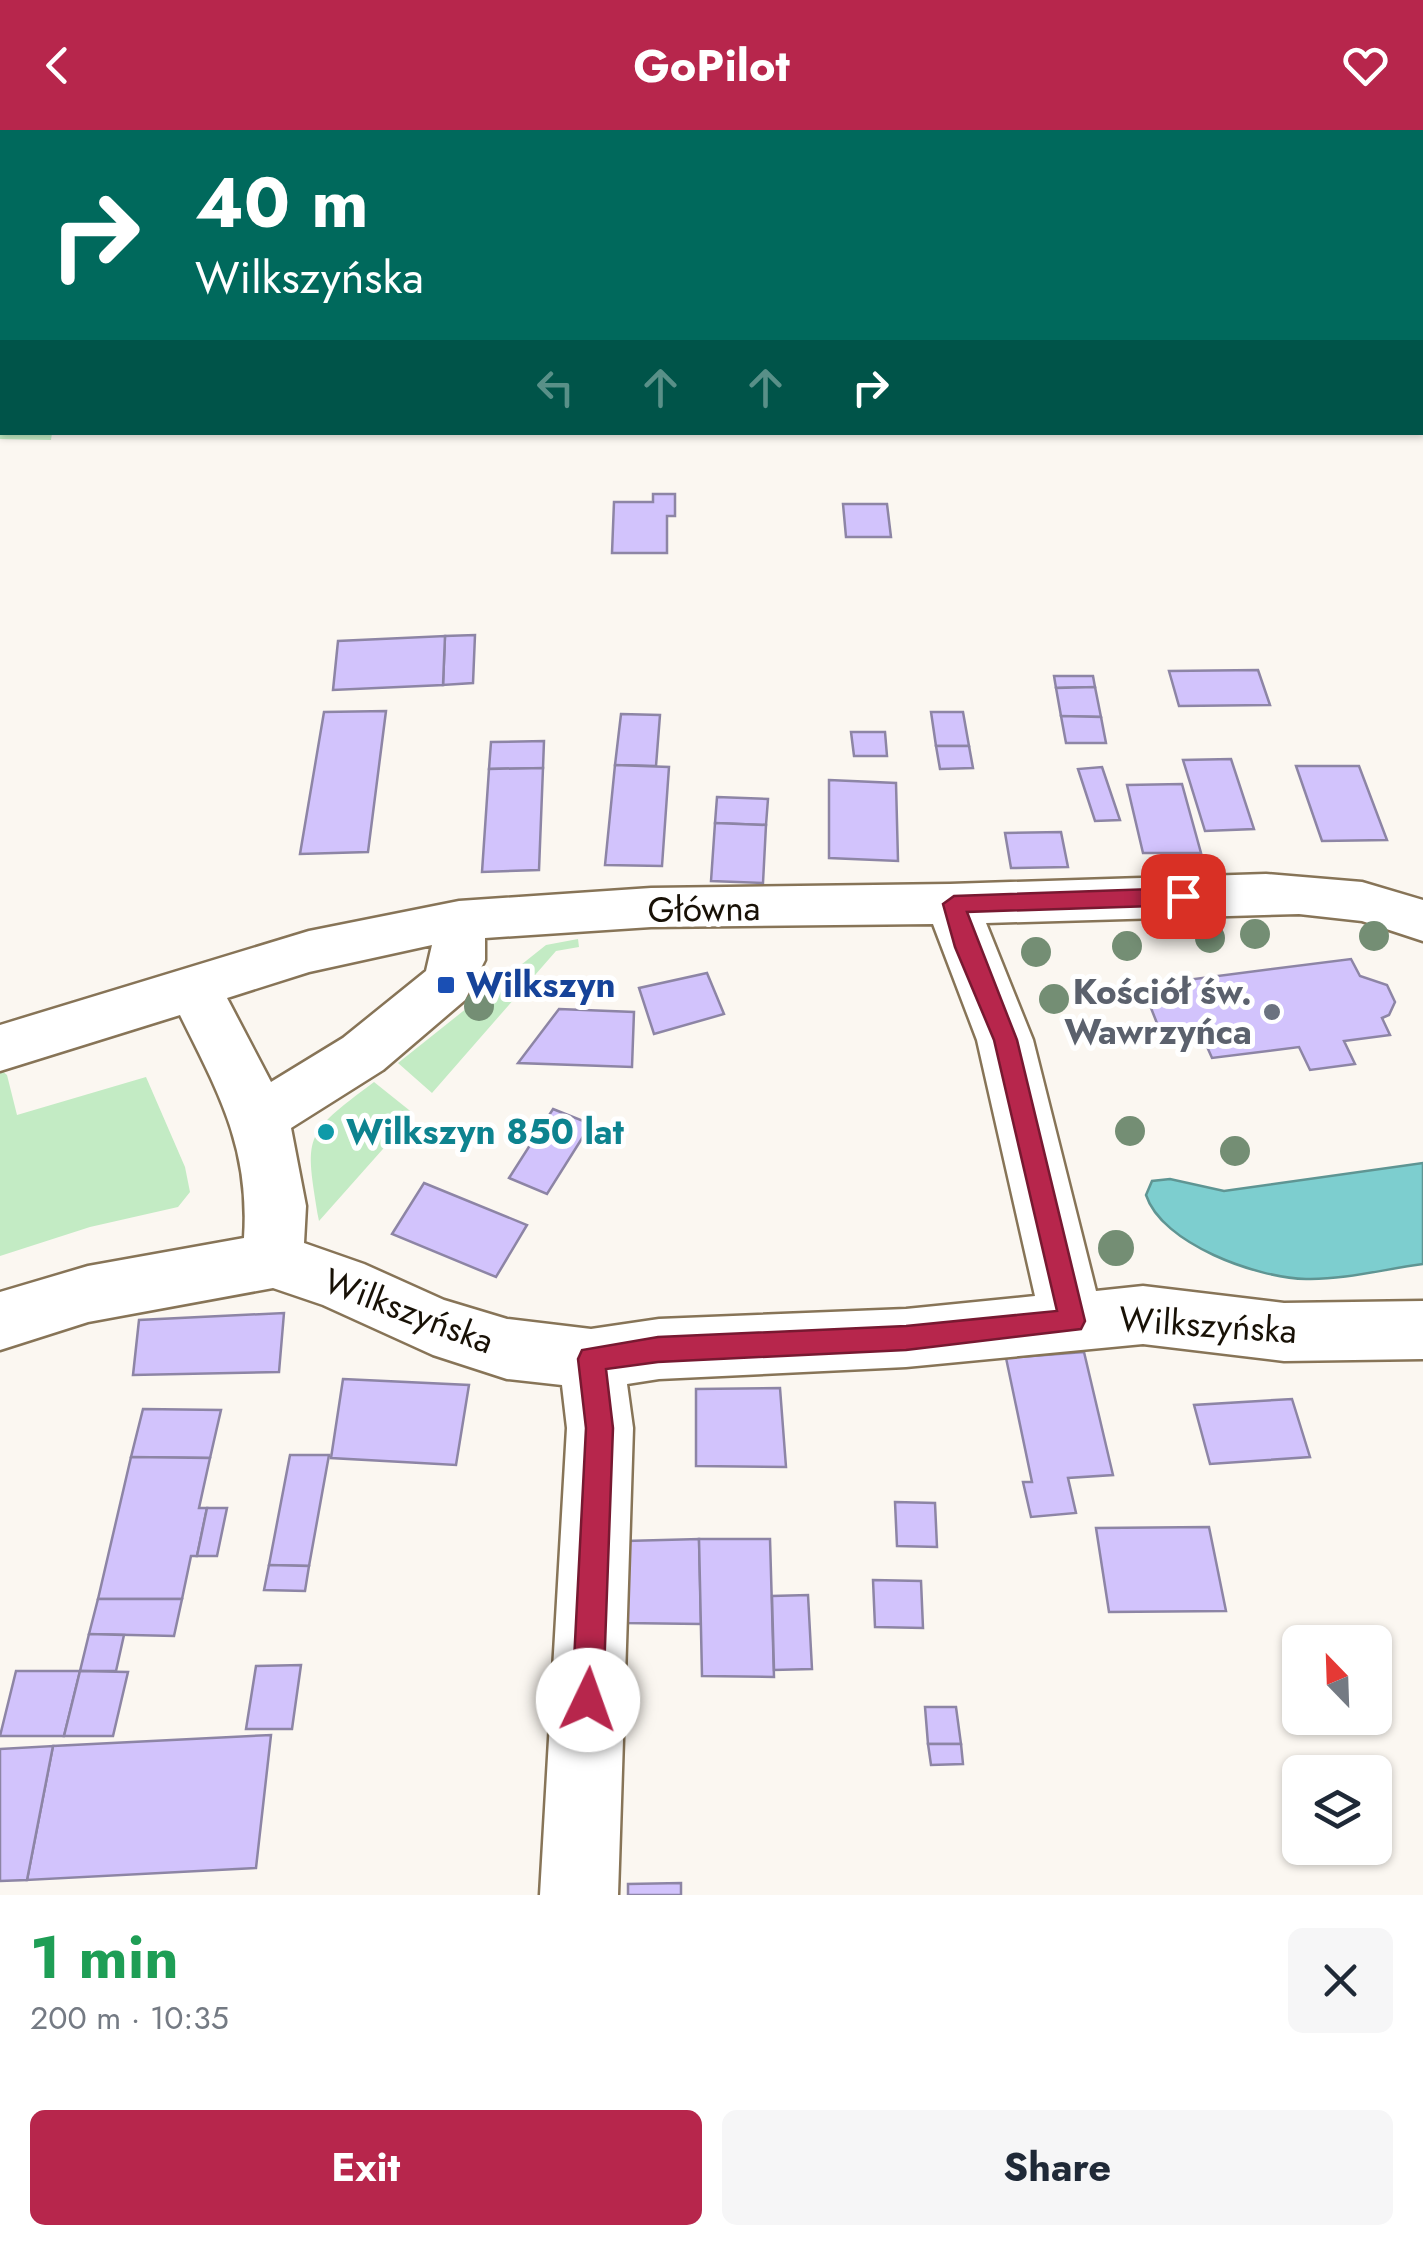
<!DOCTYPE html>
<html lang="en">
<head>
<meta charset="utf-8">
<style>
	body { margin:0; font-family:Jost,sans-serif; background:#f6f6f7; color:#1f2937; height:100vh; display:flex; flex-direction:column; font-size:38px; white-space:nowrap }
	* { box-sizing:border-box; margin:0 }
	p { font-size:32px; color:#747a83 }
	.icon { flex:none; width:55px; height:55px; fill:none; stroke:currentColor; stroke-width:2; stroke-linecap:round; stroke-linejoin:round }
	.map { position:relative; height:1765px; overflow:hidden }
	.details { display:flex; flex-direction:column; background:#fff; flex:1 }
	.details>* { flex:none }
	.banner { position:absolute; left:0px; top:0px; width:1425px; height:305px; box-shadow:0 2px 8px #0004; background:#00695c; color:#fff; overflow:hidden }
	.needle { width:65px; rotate:337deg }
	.tools { position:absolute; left:1282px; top:1495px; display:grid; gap:20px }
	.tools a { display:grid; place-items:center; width:110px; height:110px; border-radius:15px; background:#fff; box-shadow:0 2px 8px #0004; font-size:50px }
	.pin { position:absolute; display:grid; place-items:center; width:85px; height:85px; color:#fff; margin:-42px; border-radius:20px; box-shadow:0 5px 15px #0006 }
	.me { position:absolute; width:110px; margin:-55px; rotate:3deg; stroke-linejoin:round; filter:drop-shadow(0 0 8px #0008) }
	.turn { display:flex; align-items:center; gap:35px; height:210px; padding:0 30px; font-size:45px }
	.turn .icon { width:130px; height:130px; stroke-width:2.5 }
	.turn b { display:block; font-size:70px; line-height:85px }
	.lanes { display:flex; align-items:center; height:95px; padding:0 30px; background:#0003; justify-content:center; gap:50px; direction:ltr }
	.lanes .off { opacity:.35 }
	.round { display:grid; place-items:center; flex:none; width:105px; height:105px; border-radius:15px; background:#f6f6f7 }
	.overview { display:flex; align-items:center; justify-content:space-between; height:170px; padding:0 30px }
	h1 { font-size:60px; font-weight:700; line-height:75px; color:#1e9e55 }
	.cta { display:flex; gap:20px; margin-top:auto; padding:20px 30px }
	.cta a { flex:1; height:115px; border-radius:15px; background:#b7264c; color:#fff; font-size:40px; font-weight:700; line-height:115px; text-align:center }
	.cta a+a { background:#f6f6f7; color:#1f2937 }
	header { display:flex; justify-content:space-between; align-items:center; height:130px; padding:0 30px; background:#b7264c; color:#fff; font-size:45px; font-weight:700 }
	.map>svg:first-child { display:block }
	.green { fill:#c3ebc4 }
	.water { fill:#7dcecf; stroke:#5f9593; stroke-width:2.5 }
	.building { fill:#d2c3fc; stroke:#8d85a5; stroke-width:2.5 }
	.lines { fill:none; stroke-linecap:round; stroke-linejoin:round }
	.minor-casing { stroke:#877457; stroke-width:5 }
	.minor { fill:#fff; fill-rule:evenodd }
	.tree { fill:#748e74 }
	.route { fill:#b7264c; stroke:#771931; stroke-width:2.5 }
	.transit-dot { fill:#1a4fb4; stroke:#fff; stroke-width:4 }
	.worship-dot { fill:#6b7280; stroke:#fff; stroke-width:4 }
	.culture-dot { fill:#0f9aa8; stroke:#fff; stroke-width:4 }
	.labels { text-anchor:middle; stroke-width:10; stroke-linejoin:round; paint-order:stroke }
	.street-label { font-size:35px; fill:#181106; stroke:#fff }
	.transit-label { font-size:35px; font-weight:bold; fill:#164399; stroke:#fff; text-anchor:start }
	.worship-label { font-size:35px; font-weight:bold; fill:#5b616d; stroke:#fff; text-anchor:end }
	.culture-label { font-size:35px; font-weight:bold; fill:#0d838f; stroke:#fff; text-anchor:start }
</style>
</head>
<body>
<header><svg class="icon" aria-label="back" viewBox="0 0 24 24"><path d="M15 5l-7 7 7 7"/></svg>GoPilot<svg class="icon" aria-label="heart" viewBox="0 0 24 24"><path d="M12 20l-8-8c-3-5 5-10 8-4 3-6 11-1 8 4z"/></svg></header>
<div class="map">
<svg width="1423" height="1765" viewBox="0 0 1423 1765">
	<rect width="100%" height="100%" fill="#fbf7f1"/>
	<!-- green -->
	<g class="green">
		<polygon points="0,0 100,0 2,2 2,302 52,303 51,310 0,309"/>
		<polygon points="578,809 579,817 556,821 432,963 398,933 546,815"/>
		<polygon points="0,939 7,945 17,985 146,947 185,1037 190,1062 178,1077 90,1097 0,1126"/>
		<path d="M374,952L414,984L319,1091C305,1004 302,1006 374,952Z"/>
	</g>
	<!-- water -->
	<path class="water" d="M1423,1033V1134C1385,1139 1344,1150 1306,1149C1257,1148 1162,1114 1146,1065L1152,1051L1170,1049L1224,1061Z"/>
	<!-- building -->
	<g class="building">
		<polygon points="653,364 675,364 675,386 667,386 667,423 612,423 614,372 653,372"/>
		<polygon points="843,374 887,374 891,407 846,407"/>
		<polygon points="475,505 473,553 443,555 445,506"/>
		<polygon points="445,506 443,555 333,560 338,511"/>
		<polygon points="1258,540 1270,575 1179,576 1169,541"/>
		<polygon points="1054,546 1093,546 1095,557 1056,558"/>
		<polygon points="1095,557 1101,587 1061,586 1056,558"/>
		<polygon points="386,581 368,722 300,724 324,582"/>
		<polygon points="931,582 963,582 969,616 936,616"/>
		<polygon points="621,584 660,585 656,636 615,635"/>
		<polygon points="1061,586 1101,587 1106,613 1066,613"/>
		<polygon points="851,602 885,602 887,626 854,626"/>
		<polygon points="544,611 543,638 489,639 491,612"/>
		<polygon points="936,616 969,616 973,638 940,639"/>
		<polygon points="1231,629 1254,699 1205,701 1183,630"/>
		<polygon points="615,635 669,637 662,736 605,735"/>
		<polygon points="1296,636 1359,636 1387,710 1322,711"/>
		<polygon points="1102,637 1120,690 1095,691 1078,639"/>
		<polygon points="543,638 539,740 482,742 489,639"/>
		<polygon points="829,650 896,653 898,731 829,728"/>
		<polygon points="1182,654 1201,723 1143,723 1127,655"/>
		<polygon points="717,667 768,669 766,695 715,693"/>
		<polygon points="715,693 766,695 763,753 711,751"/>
		<polygon points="1061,702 1068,737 1011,738 1005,703"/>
		<polygon points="1351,829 1360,846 1387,855 1395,872 1389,885 1382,888 1390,905 1344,911 1355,934 1310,940 1299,917 1212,928 1204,910 1166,916 1149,873 1186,868 1179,851"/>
		<polygon points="707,843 724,884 654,904 639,858"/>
		<polygon points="559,879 634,882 632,937 518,933"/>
		<polygon points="553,979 591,994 547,1064 509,1048"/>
		<polygon points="424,1053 527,1095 496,1147 392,1104"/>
		<polygon points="284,1183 279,1242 133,1245 139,1190"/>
		<polygon points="1084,1222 1113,1345 1068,1348 1076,1383 1031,1387 1023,1352 1032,1352 1006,1228"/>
		<polygon points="343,1249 469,1255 456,1335 331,1328"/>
		<polygon points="780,1258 786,1337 696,1336 696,1259"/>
		<polygon points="1292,1269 1310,1327 1210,1334 1194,1275"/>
		<polygon points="143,1279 221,1280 210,1328 131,1327"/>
		<polygon points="290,1325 329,1325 309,1436 269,1435"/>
		<polygon points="131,1327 210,1328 199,1378 207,1378 197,1426 191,1426 182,1469 98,1469"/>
		<polygon points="895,1372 935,1373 937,1417 897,1416"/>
		<polygon points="207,1378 227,1378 217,1426 197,1426"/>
		<polygon points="1209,1397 1226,1481 1109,1482 1096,1398"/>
		<polygon points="699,1409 701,1494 624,1493 626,1411"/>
		<polygon points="699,1409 770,1409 774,1547 702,1546"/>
		<polygon points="269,1435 309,1436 305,1461 264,1460"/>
		<polygon points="873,1450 921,1451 923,1498 875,1497"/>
		<polygon points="808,1465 812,1539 774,1540 772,1466"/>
		<polygon points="98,1469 182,1469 174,1506 89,1504"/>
		<polygon points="89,1504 124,1505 116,1541 80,1541"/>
		<polygon points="301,1535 292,1599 246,1599 256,1536"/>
		<polygon points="16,1541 80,1541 64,1606 0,1606"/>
		<polygon points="80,1541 128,1542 113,1606 64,1606"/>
		<polygon points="925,1577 956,1577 961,1614 928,1614"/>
		<polygon points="271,1605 256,1738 27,1750 53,1616"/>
		<polygon points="928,1614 961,1614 963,1634 931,1635"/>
		<polygon points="53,1616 27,1750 0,1751 0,1619"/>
		<polygon points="681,1753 681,1765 628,1765 628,1754"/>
	</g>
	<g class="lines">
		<defs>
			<g id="minor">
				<polygon points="1196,0 1228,0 1230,2 1198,2"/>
				<rect x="1422" y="128" width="1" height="22"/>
				<rect x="1422" y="232" width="1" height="23"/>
				<path d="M1266,744L1362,752L1423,770V811L1362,791L1299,784L986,793L1033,910L1096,1161L1143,1156L1284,1173L1423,1171V1229L1284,1231L1143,1214L906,1237L659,1249L627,1254L633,1298L618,1765H540L567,1298L562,1255L507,1249L433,1225L323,1175L273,1158L88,1192L0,1220V1162L88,1136L244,1108C250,1017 218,962 180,885L0,941V895L309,801L459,771L651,758L950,754ZM933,794L977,910L1035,1166L906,1179L659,1189L591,1199L507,1189L444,1170L364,1134L304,1113L306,1076L291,998L383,940L465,870L485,830V808L651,797ZM432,815L426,841L343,908L271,952L227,868L309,842Z"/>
			</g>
		</defs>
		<!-- minor casing -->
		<use href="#minor" class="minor-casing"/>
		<!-- minor -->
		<use href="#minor" class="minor"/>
	</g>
	<!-- trees -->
	<g class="tree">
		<circle cx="1255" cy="804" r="15"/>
		<circle cx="1374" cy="806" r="15"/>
		<circle cx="1210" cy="808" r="15"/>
		<circle cx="1127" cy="816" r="15"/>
		<circle cx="1036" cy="822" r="15"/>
		<circle cx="1054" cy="869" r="15"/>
		<circle cx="479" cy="876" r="15"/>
		<circle cx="1130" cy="1001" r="15"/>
		<circle cx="1235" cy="1021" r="15"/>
		<circle cx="1116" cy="1118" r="18"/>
	</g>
	<!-- route -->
	<polygon class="route" points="1183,758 1193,766 1183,775 967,782 1017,910 1085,1191 1081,1199 906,1220 658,1232 606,1239 613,1298 603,1570 598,1581 588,1586 577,1581 572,1570 586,1298 578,1229 582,1220 658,1207 906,1196 1057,1181 994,910 955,817 943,774 954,766"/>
	<!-- markers -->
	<rect class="transit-dot" x="436" y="845" width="20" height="20" rx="5"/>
	<circle class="worship-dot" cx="1272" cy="882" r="10"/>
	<circle class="culture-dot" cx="326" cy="1002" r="10"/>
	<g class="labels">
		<!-- street labels -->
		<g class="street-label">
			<text transform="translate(704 779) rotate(-1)" y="12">Główna</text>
			<text transform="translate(409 1181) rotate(21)" y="12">Wilkszyńska</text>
			<text transform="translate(1208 1195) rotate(4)" y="12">Wilkszyńska</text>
		</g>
		<!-- transit labels -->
		<g class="transit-label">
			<text x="466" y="867">Wilkszyn</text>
		</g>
		<!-- worship labels -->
		<g class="worship-label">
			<text x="1252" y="874">Kościół św.<tspan x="1252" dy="40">Wawrzyńca</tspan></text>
		</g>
		<!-- culture labels -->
		<g class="culture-label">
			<text x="346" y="1014">Wilkszyn 850 lat</text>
		</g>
	</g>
</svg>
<div class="tools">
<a><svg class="needle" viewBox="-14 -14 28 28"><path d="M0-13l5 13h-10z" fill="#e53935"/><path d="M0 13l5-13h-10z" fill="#747a83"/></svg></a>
<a><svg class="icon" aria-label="layers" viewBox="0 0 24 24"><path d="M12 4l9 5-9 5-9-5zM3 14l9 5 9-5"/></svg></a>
</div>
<div class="pin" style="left:1183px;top:766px;background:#d93025"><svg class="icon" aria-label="arrive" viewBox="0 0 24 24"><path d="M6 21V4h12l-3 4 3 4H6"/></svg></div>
<svg class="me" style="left:588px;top:1570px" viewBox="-20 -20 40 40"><circle r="19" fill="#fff"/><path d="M0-13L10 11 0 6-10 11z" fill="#b7264c"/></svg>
<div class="banner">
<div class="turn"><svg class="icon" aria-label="right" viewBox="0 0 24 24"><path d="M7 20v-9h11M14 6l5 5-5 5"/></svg><div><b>40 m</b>Wilkszyńska</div></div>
<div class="lanes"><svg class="icon off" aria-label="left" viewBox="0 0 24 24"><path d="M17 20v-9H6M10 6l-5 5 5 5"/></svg><svg class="icon off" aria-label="ahead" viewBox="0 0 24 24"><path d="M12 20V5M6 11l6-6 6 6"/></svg><svg class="icon off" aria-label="ahead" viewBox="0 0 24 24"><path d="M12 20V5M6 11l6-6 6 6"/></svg><svg class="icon" aria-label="right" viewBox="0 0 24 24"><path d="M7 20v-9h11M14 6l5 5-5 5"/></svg></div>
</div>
</div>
<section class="details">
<div class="overview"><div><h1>1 min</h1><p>200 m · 10:35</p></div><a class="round"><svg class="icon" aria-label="close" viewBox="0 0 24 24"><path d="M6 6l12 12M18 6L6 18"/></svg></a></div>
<div class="cta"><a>Exit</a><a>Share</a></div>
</section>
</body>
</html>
